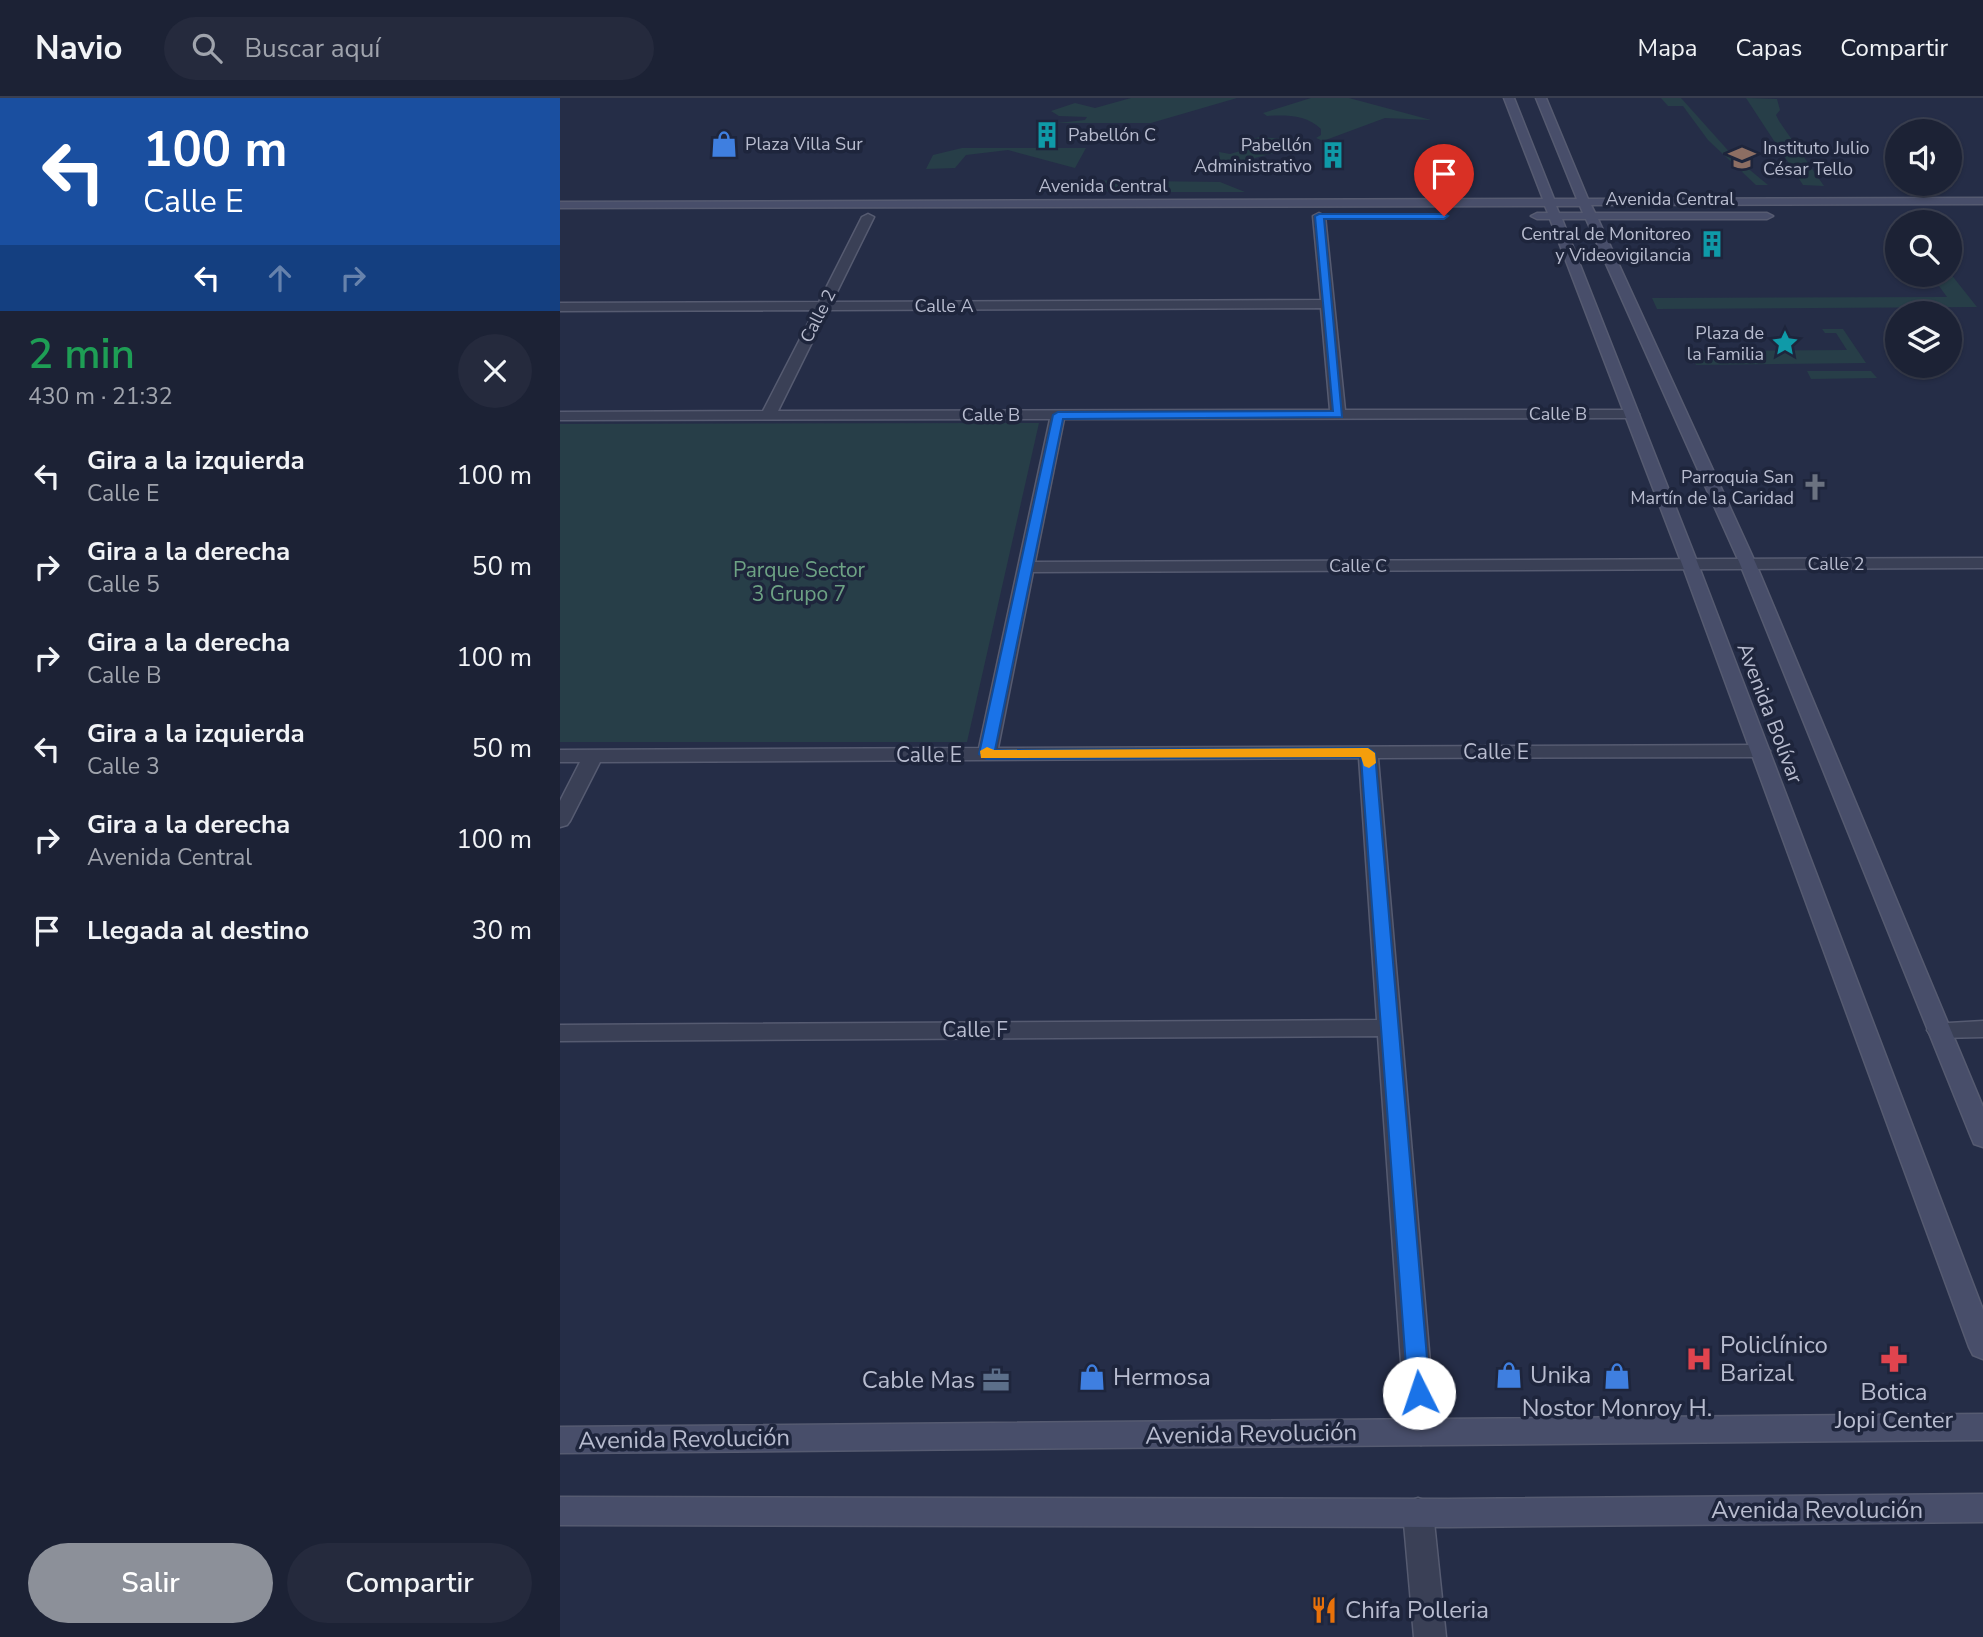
<!DOCTYPE html>
<html lang="es">
<head>
<meta charset="utf-8">
<style>
	body { margin:0; font-family:"Nunito Sans",sans-serif; background:#252a3d; color:#f1f3f6; height:100vh; display:flex; flex-direction:column; font-size:26px; white-space:nowrap }
	* { box-sizing:border-box; margin:0 }
	p { font-size:23px; color:#a0a4ad }
	.icon { flex:none; width:38px; height:38px; fill:none; stroke:currentColor; stroke-width:2; stroke-linecap:round; stroke-linejoin:round }
	.map { position:relative; flex:1; overflow:hidden }
	.sheet { display:flex; flex-direction:column; background:#1c2235; width:560px }
	.sheet>* { flex:none }
	.guide { background:#1a4fa0; color:#fff; overflow:hidden }
	.fabs { position:absolute; left:1325px; top:21px; display:grid; gap:14px }
	.fabs a { display:grid; place-items:center; width:77px; height:77px; border-radius:50%; background:#1c2235; box-shadow:0 2px 5px #0004,0 0 0 2px #3a3f50; font-size:35px }
	.pin { position:absolute; display:grid; place-items:center; width:60px; height:60px; color:#fff; margin:-72px -30px; border-radius:50% 50% 50% 0; rotate:-45deg; box-shadow:0 0 7px #0007 }
	.pin .icon { rotate:45deg }
	.me { position:absolute; width:77px; margin:-38px; rotate:356deg; stroke-linejoin:round; filter:drop-shadow(0 0 5px #0008) }
	.turn { display:flex; align-items:center; gap:24px; height:147px; padding:0 28px; font-size:32px }
	.turn .icon { width:91px; height:91px; stroke-width:2.5 }
	.turn b { display:block; font-size:49px; line-height:60px }
	.lanes { display:flex; align-items:center; height:66px; padding:0 28px; background:#0003; justify-content:center; gap:35px; direction:ltr }
	.lanes .off { opacity:.35 }
	.round { display:grid; place-items:center; flex:none; width:74px; height:74px; border-radius:37px; background:#252a3d }
	.summary { display:flex; align-items:center; justify-content:space-between; height:119px; padding:0 28px }
	h1 { font-size:42px; font-weight:600; line-height:52px; color:#1e9e55 }
	.button { display:flex; gap:14px; margin-top:auto; padding:14px 28px }
	.button a { flex:1; height:80px; border-radius:42px; background:#8c9099; color:#fff; font-size:28px; font-weight:600; line-height:80px; text-align:center }
	.button a+a { background:#252a3d; color:#f1f3f6 }
	ul { padding:0; list-style:none }
	li { display:flex; align-items:center; gap:21px; height:91px; padding:0 28px }
	li div { flex:1 }
	li b { display:block; font-size:26px }
	li em { font-style:normal }
	header { display:flex; align-items:center; gap:42px; box-sizing:border-box; height:98px; padding:0 35px; background:#1c2235; border-bottom:2px solid #3a3f50 }
	header strong { font-size:33px }
	nav { display:flex; gap:38px; margin-inline-start:auto; font-size:24px }
	.search { width:490px; height:63px; background:#252a3d; display:flex; align-items:center; gap:18px; box-sizing:border-box; padding:0 24px; border-radius:38px; color:#a0a4ad; font-size:26px }
	main { display:flex; flex:1; min-height:0 }
	.map>svg:first-child { display:block }
	.green { fill:#273e48 }
	.lines { fill:none; stroke-linecap:round; stroke-linejoin:round }
	.street-casing { stroke:#565b71; stroke-width:3 }
	.secondary-casing { stroke:#565b71; stroke-width:3 }
	.street { fill:#3a4056; fill-rule:evenodd }
	.secondary { fill:#484e6a; fill-rule:evenodd }
	.route { fill:#1a73e8; stroke:#114b97; stroke-width:2 }
	.slow { fill:#f59e0b }
	.labels { text-anchor:middle; stroke-width:7; stroke-linejoin:round; paint-order:stroke }
	.far-poi-label { font-size:18px; fill:#b8bccf; stroke:#1e253c; text-anchor:end }
	.far-street-label { font-size:18px; fill:#b8bccf; stroke:#1e253c }
	.park-label { font-size:21px; fill:#6da284; stroke:#1e253c }
	.street-label { font-size:21px; fill:#b8bccf; stroke:#1e253c }
	.near-poi-label { font-size:24px; fill:#b8bccf; stroke:#1e253c; text-anchor:start }
	.near-street-label { font-size:24px; fill:#b8bccf; stroke:#1e253c }
</style>
</head>
<body>
<header>
<strong>Navio</strong>
<div class="search"><svg class="icon" aria-label="search" viewBox="0 0 24 24"><circle cx="10" cy="10" r="6"/><path d="M15 15l6 6"/></svg>Buscar aquí</div>
<nav><a>Mapa</a><a>Capas</a><a>Compartir</a></nav>
</header>
<main>
<section class="sheet">
<div class="guide">
<div class="turn"><svg class="icon" aria-label="left" viewBox="0 0 24 24"><path d="M17 20v-9H6M10 6l-5 5 5 5"/></svg><div><b>100 m</b>Calle E</div></div>
<div class="lanes"><svg class="icon" aria-label="left" viewBox="0 0 24 24"><path d="M17 20v-9H6M10 6l-5 5 5 5"/></svg><svg class="icon off" aria-label="ahead" viewBox="0 0 24 24"><path d="M12 20V5M6 11l6-6 6 6"/></svg><svg class="icon off" aria-label="right" viewBox="0 0 24 24"><path d="M7 20v-9h11M14 6l5 5-5 5"/></svg></div>
</div>
<div class="summary"><div><h1>2 min</h1><p>430 m · 21:32</p></div><a class="round"><svg class="icon" aria-label="close" viewBox="0 0 24 24"><path d="M6 6l12 12M18 6L6 18"/></svg></a></div>
<ul>
<li><svg class="icon" aria-label="left" viewBox="0 0 24 24"><path d="M17 20v-9H6M10 6l-5 5 5 5"/></svg><div><b>Gira a la izquierda</b><p>Calle E</p></div><em>100 m</em></li>
<li><svg class="icon" aria-label="right" viewBox="0 0 24 24"><path d="M7 20v-9h11M14 6l5 5-5 5"/></svg><div><b>Gira a la derecha</b><p>Calle 5</p></div><em>50 m</em></li>
<li><svg class="icon" aria-label="right" viewBox="0 0 24 24"><path d="M7 20v-9h11M14 6l5 5-5 5"/></svg><div><b>Gira a la derecha</b><p>Calle B</p></div><em>100 m</em></li>
<li><svg class="icon" aria-label="left" viewBox="0 0 24 24"><path d="M17 20v-9H6M10 6l-5 5 5 5"/></svg><div><b>Gira a la izquierda</b><p>Calle 3</p></div><em>50 m</em></li>
<li><svg class="icon" aria-label="right" viewBox="0 0 24 24"><path d="M7 20v-9h11M14 6l5 5-5 5"/></svg><div><b>Gira a la derecha</b><p>Avenida Central</p></div><em>100 m</em></li>
<li><svg class="icon" aria-label="arrive" viewBox="0 0 24 24"><path d="M6 21V4h12l-3 4 3 4H6"/></svg><div><b>Llegada al destino</b></div><em>30 m</em></li>
</ul>
<div class="button"><a>Salir</a><a>Compartir</a></div>
</section>
<div class="map">
<svg width="1423" height="1539" viewBox="0 0 1423 1539">
	<rect width="100%" height="100%" fill="#252d47"/>
	<!-- green -->
	<g class="green">
		<polygon points="571,0 677,0 591,25 497,25 525,22 527,19 499,18 491,13 515,5 535,10"/>
		<path d="M751,0H789L871,22L825,20L763,43L756,40L761,37V31C747,17 726,17 707,18L703,15Z"/>
		<polygon points="1101,0 1121,0 1173,58 1208,87 1196,87 1148,42 1123,8 1108,8"/>
		<polygon points="1186,0 1217,1 1220,12 1216,17 1219,23 1264,88 1243,87"/>
		<polygon points="700,39 727,41 737,49 661,69 659,54 670,56 704,46 692,41"/>
		<polygon points="402,50 526,50 515,70 448,52 406,57 395,70 366,71 373,57"/>
		<polygon points="507,82 660,84 685,94 553,94 504,89"/>
		<polygon points="1390,175 1417,209 1097,211 1092,200 1387,199 1371,177"/>
		<polygon points="1262,231 1283,231 1306,265 1136,267 1129,253 1287,252 1276,235 1265,235"/>
		<polygon points="1247,273 1311,273 1317,280 1251,281"/>
		<polygon points="479,325 407,644 0,644 0,326"/>
	</g>
	<g class="lines">
		<defs>
			<g id="street">
				<path d="M759,115L765,118L785,312H1072L1079,316L1072,320L504,321L475,464L1423,460V470L473,474L438,650L1200,647L1210,653L1200,659L818,660L876,1334L871,1343L861,1347L851,1343L846,1334L818,938L0,943V927L817,922L799,660L40,664L10,723L7,727L0,729V703L20,664H0V652L419,650L490,321L0,322V314L203,313L255,212L0,213V205L259,204L302,119L308,116L314,119L272,204L761,202L753,118ZM761,210L770,312L218,313L268,212Z"/>
				<polygon points="1423,923 1423,939 1379,940 1371,938 1367,932 1371,926"/>
				<polygon points="858,1400 869,1404 873,1414 886,1539 854,1539 843,1414 847,1404"/>
			</g>
			<g id="secondary">
				<path d="M944,0H954L994,101H1017L976,0H986L1028,101L1423,100V106L1031,107L1035,115H1207L1213,118L1207,121H1038L1196,466L1423,1009V1049L1414,1046L1411,1039L1180,466L1026,121H1002L1138,466L1423,1212V1261L1413,1257L1409,1249L1122,466L990,121H977L971,118L977,115H988L985,108L0,110V104L983,101ZM996,108H1020L1023,115H999Z"/>
				<polygon points="1423,1316 1423,1342 0,1355 0,1329"/>
				<polygon points="1423,1396 1423,1424 888,1429 0,1427 0,1399 888,1401"/>
			</g>
		</defs>
		<!-- street casing -->
		<use href="#street" class="street-casing"/>
		<!-- secondary casing -->
		<use href="#secondary" class="secondary-casing"/>
		<!-- street -->
		<use href="#street" class="street"/>
		<!-- secondary -->
		<use href="#secondary" class="secondary"/>
	</g>
	<!-- route -->
	<polygon class="route" points="759,116 884,116 888,118 884,121 764,121 782,319 503,321 435,652 808,650 815,655 870,1295 866,1302 859,1305 851,1302 848,1295 801,659 427,661 419,656 493,317 498,314 773,313 755,118"/>
	<!-- slow -->
	<polygon class="slow" points="427,649 434,652 808,650 815,655 816,665 809,670 804,668 801,659 421,660 420,653"/>
	<!-- icons -->
	<defs>
		<symbol id="building-bare" viewBox="-9 -9 18 18"><path d="M-4-6H4V6H1V3H-1V6H-4ZM-2.5-4.3h1.7v1.8h-1.7ZM.8-4.3h1.7v1.8H.8ZM-2.5-1h1.7V.8h-1.7ZM.8-1h1.7V.8H.8Z" fill="#0f9aa8" stroke="#1e253c" stroke-width="2.5" paint-order="stroke"/></symbol>
		<symbol id="shop-bare" viewBox="-9 -9 18 18"><path d="M-5-2.5h2.3a2.7 3.5 0 0 1 5.4 0H5L5.5 6h-11ZM-1.5-2.5h3a1.5 2.3 0 0 0-3 0Z" fill="#3f7fe0" stroke="#1e253c" stroke-width="2.5" paint-order="stroke"/></symbol>
		<symbol id="university-bare" viewBox="-9 -9 18 18"><path d="M0-5L7-2L0 1L-7-2ZM-4 1L0 2.5L4 1V4Q0 6-4 4Z" fill="#8d6e63" stroke="#1e253c" stroke-width="2.5" paint-order="stroke"/></symbol>
		<symbol id="sight-bare" viewBox="-9 -9 18 18"><path d="M0-6L1.8-2.2L6-1.7L2.9 1.2L3.7 5.4L0 3.3L-3.7 5.4L-2.9 1.2L-6-1.7L-1.8-2.2Z" fill="#0f9aa8" stroke="#1e253c" stroke-width="2.5" paint-order="stroke"/></symbol>
		<symbol id="church-bare" viewBox="-9 -9 18 18"><path d="M-1.2-6h2.4v3.5h3.3v2.4h-3.3V6h-2.4V-.1h-3.3v-2.4h3.3Z" fill="#6b7280" stroke="#1e253c" stroke-width="2.5" paint-order="stroke"/></symbol>
		<symbol id="hospital-bare" viewBox="-9 -9 18 18"><path d="M-5-5h3v3.5h4V-5h3V5h-3V1.5h-4V5h-3Z" fill="#e0444e" stroke="#1e253c" stroke-width="2.5" paint-order="stroke"/></symbol>
		<symbol id="pharmacy-bare" viewBox="-9 -9 18 18"><path d="M-2-6h4v4h4v4h-4v4h-4v-4h-4v-4h4Z" fill="#e0444e" stroke="#1e253c" stroke-width="2.5" paint-order="stroke"/></symbol>
		<symbol id="office-bare" viewBox="-9 -9 18 18"><path d="M-6-3h4V-5.5h4V-3h4V5H-6ZM-1-4.5V-3h2v-1.5ZM-6 0V1H6V0Z" fill="#5c6f8a" stroke="#1e253c" stroke-width="2.5" paint-order="stroke"/></symbol>
		<symbol id="restaurant-bare" viewBox="-9 -9 18 18"><path d="M-5-6h1v4h1v-4h1v4h1v-4h1v5L-1.5 .5V6h-2V.5L-5-1ZM5-6V6H3V1.5H1.5Q1.5-4 5-6Z" fill="#e8710a" stroke="#1e253c" stroke-width="2.5" paint-order="stroke"/></symbol>
	</defs>
	<g fill-rule="evenodd">
		<use href="#building-bare" x="468" y="18" width="38" height="38"/>
		<use href="#shop-bare" x="145" y="27" width="38" height="38"/>
		<use href="#building-bare" x="754" y="38" width="38" height="38"/>
		<use href="#university-bare" x="1163" y="41" width="38" height="38"/>
		<use href="#building-bare" x="1133" y="127" width="38" height="38"/>
		<use href="#sight-bare" x="1206" y="226" width="38" height="38"/>
		<use href="#church-bare" x="1236" y="370" width="38" height="38"/>
		<use href="#hospital-bare" x="1120" y="1242" width="38" height="38"/>
		<use href="#pharmacy-bare" x="1315" y="1242" width="38" height="38"/>
		<use href="#shop-bare" x="930" y="1258" width="38" height="38"/>
		<use href="#shop-bare" x="1038" y="1259" width="38" height="38"/>
		<use href="#shop-bare" x="513" y="1260" width="38" height="38"/>
		<use href="#office-bare" x="417" y="1263" width="38" height="38"/>
		<use href="#restaurant-bare" x="745" y="1493" width="38" height="38"/>
	</g>
	<g class="labels">
		<!-- far-poi labels -->
		<g class="far-poi-label">
			<text x="508" y="43" text-anchor="start">Pabellón C</text>
			<text x="185" y="52" text-anchor="start">Plaza Villa Sur</text>
			<text x="752" y="53">Pabellón<tspan x="752" dy="21">Administrativo</tspan></text>
			<text x="1203" y="56" text-anchor="start">Instituto Julio<tspan x="1203" dy="21">César Tello</tspan></text>
			<text x="1131" y="142">Central de Monitoreo<tspan x="1131" dy="21">y Videovigilancia</tspan></text>
			<text x="1204" y="241">Plaza de<tspan x="1204" dy="21">la Familia</tspan></text>
			<text x="1234" y="385">Parroquia San<tspan x="1234" dy="21">Martín de la Caridad</tspan></text>
		</g>
		<!-- far-street labels -->
		<g class="far-street-label">
			<text x="543" y="94">Avenida Central</text>
			<text x="1110" y="107">Avenida Central</text>
			<text x="384" y="214">Calle A</text>
			<text transform="translate(258 218) rotate(-63)" y="6">Calle 2</text>
			<text x="998" y="322">Calle B</text>
			<text x="431" y="323">Calle B</text>
			<text x="1276" y="472">Calle 2</text>
			<text x="798" y="474">Calle C</text>
		</g>
		<!-- park labels -->
		<g class="park-label">
			<text x="239" y="479">Parque Sector<tspan x="239" dy="24">3 Grupo 7</tspan></text>
		</g>
		<!-- street labels -->
		<g class="street-label">
			<text transform="translate(1210 615) rotate(69)" y="7">Avenida Bolívar</text>
			<text x="936" y="661">Calle E</text>
			<text x="369" y="664">Calle E</text>
			<text x="415" y="939">Calle F</text>
		</g>
		<!-- near-poi labels -->
		<g class="near-poi-label">
			<text x="1160" y="1255">Policlínico<tspan x="1160" dy="28">Barizal</tspan></text>
			<text x="970" y="1285">Unika</text>
			<text x="553" y="1287">Hermosa</text>
			<text x="415" y="1290" text-anchor="end">Cable Mas</text>
			<text x="1334" y="1302" text-anchor="middle">Botica<tspan x="1334" dy="28">Jopi Center</tspan></text>
			<text x="1057" y="1318" text-anchor="middle">Nostor Monroy H.</text>
			<text x="785" y="1520">Chifa Polleria</text>
		</g>
		<!-- near-street labels -->
		<g class="near-street-label">
			<text transform="translate(691 1336) rotate(-1)" y="8">Avenida Revolución</text>
			<text transform="translate(124 1341) rotate(-1)" y="8">Avenida Revolución</text>
			<text x="1257" y="1420">Avenida Revolución</text>
		</g>
	</g>
</svg>
<div class="fabs">
<a><svg class="icon" aria-label="sound" viewBox="0 0 24 24"><path d="M4 9h4l5-4v14l-5-4H4zM17 9q2 3 0 6"/></svg></a>
<a><svg class="icon" aria-label="search" viewBox="0 0 24 24"><circle cx="10" cy="10" r="6"/><path d="M15 15l6 6"/></svg></a>
<a><svg class="icon" aria-label="layers" viewBox="0 0 24 24"><path d="M12 4l9 5-9 5-9-5zM3 14l9 5 9-5"/></svg></a>
</div>
<div class="pin" style="left:884px;top:118px;background:#d93025"><svg class="icon" aria-label="arrive" viewBox="0 0 24 24"><path d="M6 21V4h12l-3 4 3 4H6"/></svg></div>
<svg class="me" style="left:859px;top:1295px" viewBox="-20 -20 40 40"><circle r="19" fill="#fff"/><path d="M0-13L10 11 0 6-10 11z" fill="#1a73e8"/></svg>
</div>
</main>
</body>
</html>
